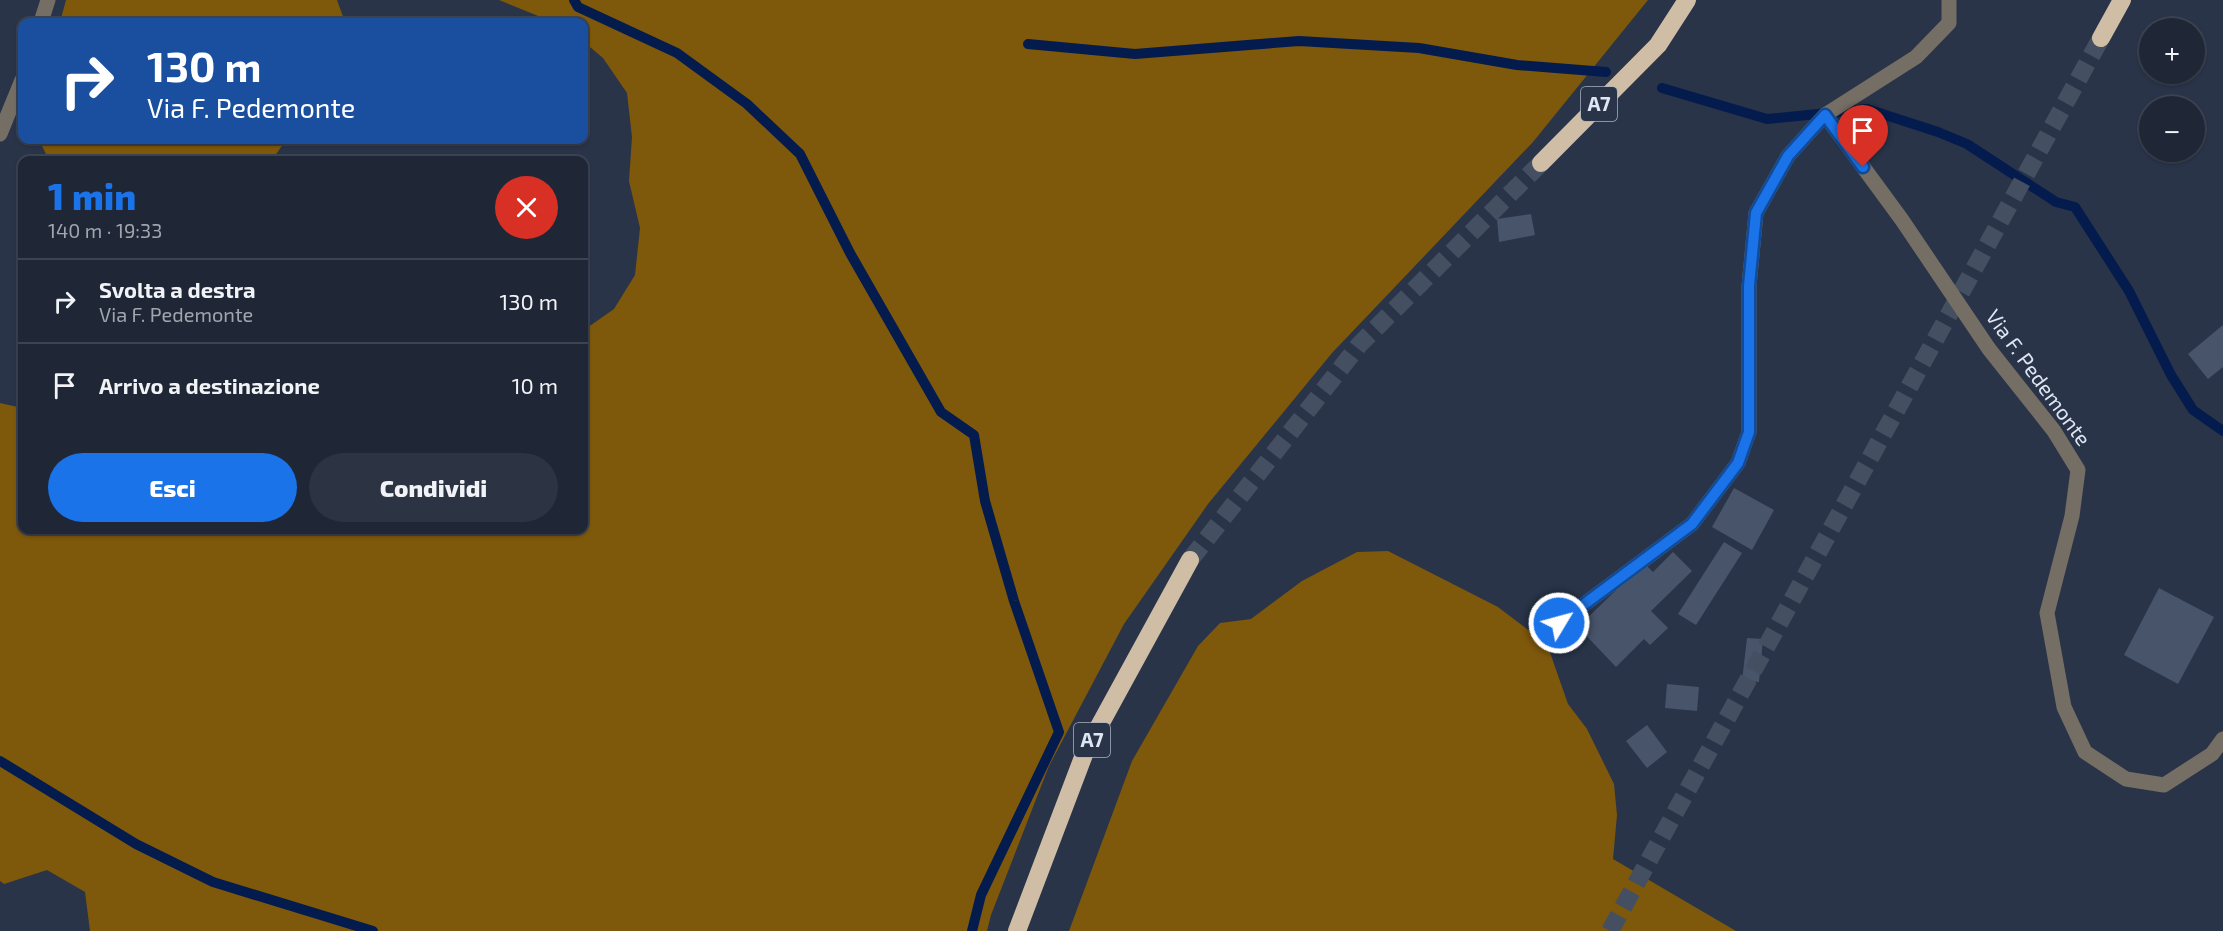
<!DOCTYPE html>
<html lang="it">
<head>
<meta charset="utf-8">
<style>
	body { margin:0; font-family:"Exo 2",sans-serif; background:#2c3342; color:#f1f3f6; height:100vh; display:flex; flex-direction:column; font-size:22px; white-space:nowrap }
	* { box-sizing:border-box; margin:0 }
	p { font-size:20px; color:#a1a5ad }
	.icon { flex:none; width:33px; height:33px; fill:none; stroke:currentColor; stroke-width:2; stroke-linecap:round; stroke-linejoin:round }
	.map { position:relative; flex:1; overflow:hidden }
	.drawer { position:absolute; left:18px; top:156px; width:570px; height:378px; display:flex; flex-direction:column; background:#1f2737; border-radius:12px; box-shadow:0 2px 4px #0004,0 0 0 2px #3c4452 }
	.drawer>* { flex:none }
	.top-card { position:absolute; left:18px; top:18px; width:570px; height:126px; border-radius:12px; box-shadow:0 2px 4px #0004,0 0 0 2px #3c4452; background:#1a4fa0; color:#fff; overflow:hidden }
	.fabs { position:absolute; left:2139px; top:18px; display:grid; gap:12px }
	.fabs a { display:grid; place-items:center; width:66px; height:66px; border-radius:50%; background:#1f2737; box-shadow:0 2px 4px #0004,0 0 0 2px #3c4452; font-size:30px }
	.pin { position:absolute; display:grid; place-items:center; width:51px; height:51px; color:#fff; margin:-62px -26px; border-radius:50% 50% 50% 0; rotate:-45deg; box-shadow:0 0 6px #0007 }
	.pin .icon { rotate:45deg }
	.me { position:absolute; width:66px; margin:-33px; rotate:53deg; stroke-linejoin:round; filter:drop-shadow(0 0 4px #0008) }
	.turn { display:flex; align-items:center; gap:21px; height:126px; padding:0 30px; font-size:27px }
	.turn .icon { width:78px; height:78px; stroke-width:2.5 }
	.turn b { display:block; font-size:42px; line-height:51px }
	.round { display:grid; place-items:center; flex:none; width:63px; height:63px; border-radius:32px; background:#2c3342 }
	.summary { display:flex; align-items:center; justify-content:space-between; height:102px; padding:0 30px }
	h1 { font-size:36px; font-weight:800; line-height:45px; color:#1a73e8 }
	.cta { display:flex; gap:12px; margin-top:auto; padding:12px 30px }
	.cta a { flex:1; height:69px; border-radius:36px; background:#1a73e8; color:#fff; font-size:24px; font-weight:800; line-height:69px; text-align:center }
	.cta a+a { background:#2c3342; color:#f1f3f6 }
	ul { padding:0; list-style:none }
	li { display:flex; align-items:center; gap:18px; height:84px; padding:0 30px; border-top:2px solid #3c4452 }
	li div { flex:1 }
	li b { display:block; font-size:22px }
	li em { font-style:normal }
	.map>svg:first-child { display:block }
	.forest { fill:#7e580b }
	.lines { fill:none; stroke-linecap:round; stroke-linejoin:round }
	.stream { stroke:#041b4e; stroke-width:10 }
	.building { fill:#47546a }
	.highway-tunnel { stroke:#444f62; stroke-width:18; stroke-dasharray:18 9; stroke-linecap:butt }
	.street { stroke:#756e64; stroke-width:15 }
	.highway { stroke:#cfbea5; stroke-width:18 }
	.route-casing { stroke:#114b97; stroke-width:15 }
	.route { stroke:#1a73e8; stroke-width:10 }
	.labels { text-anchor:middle; stroke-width:6; stroke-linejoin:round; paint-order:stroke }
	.shield { fill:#293449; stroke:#a8b1c0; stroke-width:1.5 }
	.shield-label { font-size:20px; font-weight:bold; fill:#dfe6f3 }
	.street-label { font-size:21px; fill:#dfe6f3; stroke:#293449 }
</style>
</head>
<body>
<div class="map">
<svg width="2223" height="931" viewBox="0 0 2223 931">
	<rect width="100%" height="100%" fill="#293449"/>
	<!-- forest -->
	<g class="forest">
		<polygon points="66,0 337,0 345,22 60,22"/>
		<polygon points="499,0 1648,0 1533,142 1332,353 1208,504 1124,624 1049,766 991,915 987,931 90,931 85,892 47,870 4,884 0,881 0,403 22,408 22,530 584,530 584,330 614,309 635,275 640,228 629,181 632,137 627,93 603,58 584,42 584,22 553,22"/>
		<polygon points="39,140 286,140 272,160 49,160"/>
		<polygon points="1388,551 1498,607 1547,644 1568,704 1587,729 1614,784 1617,815 1613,859 1736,931 1069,931 1132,761 1198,646 1220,623 1251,619 1302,581 1357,552"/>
	</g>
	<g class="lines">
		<!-- stream -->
		<g class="stream">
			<polyline points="574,0 578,7 677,53 747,104 800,154 850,253 941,412 974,435 985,501 1014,601 1059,732 981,895 972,931"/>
			<polyline points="1028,44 1135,54 1299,41 1419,48 1517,65 1606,72"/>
			<polyline points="1662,88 1767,119 1867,109 1938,132 1967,144 2056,202 2075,207 2129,291 2171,375 2193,410 2223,431"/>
			<polyline points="0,761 136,844 213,882 373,931"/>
		</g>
	</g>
	<!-- building -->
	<g class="building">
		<polygon points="1531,214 1535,235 1499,242 1497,219"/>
		<polygon points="2223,325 2223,367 2208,379 2188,354"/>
		<polygon points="1734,488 1774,510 1752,550 1712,527"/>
		<polygon points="1724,542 1742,553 1696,625 1678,614"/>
		<polygon points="1673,552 1692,571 1651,611 1668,628 1650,645 1644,639 1616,667 1578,627 1644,563 1653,572"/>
		<polygon points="2159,588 2214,617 2178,684 2124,655"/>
		<polygon points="1747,638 1763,639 1759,682 1742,681"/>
		<polygon points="1667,684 1699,687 1697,711 1665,708"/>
		<polygon points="1647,725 1667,752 1647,768 1626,741"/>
	</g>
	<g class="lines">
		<!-- highway-tunnel -->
		<g class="highway-tunnel">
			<polyline points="1190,560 1359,345 1541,163"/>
			<polyline points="1610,931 2101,38"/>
		</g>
		<!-- street -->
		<g class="street">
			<polyline points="41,22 48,0"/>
			<polyline points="1825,115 1902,220 1989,349 2054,431 2078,470 2072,516 2047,613 2064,707 2085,752 2126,779 2164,785 2212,754 2223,739"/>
			<polyline points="0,134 22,80"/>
			<polyline points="1559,623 1692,524 1738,463 1749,432 1749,286 1756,213 1788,156 1825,115 1916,57 1949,23 1949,0"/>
		</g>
		<!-- highway -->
		<g class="highway">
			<polyline points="2101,38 2122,0"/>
			<polyline points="1541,163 1658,45 1687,0"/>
			<polyline points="1017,931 1085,752 1190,560"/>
		</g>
	</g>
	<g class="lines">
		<defs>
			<polyline id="route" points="1559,623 1692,524 1738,463 1749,432 1749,286 1756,213 1788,156 1825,115 1863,167"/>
		</defs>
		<!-- route casing -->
		<use href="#route" class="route-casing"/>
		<!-- route -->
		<use href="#route" class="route"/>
	</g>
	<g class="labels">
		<!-- shield labels -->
		<g class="shield">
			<rect x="1581" y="87" width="36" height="34" rx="4.5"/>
			<rect x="1074" y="723" width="36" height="34" rx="4.5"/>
		</g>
		<g class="shield-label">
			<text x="1599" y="111">A7</text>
			<text x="1092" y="747">A7</text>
		</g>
		<!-- street labels -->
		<g class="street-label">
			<text transform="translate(2038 378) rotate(54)" y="7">Via F. Pedemonte</text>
		</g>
	</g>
</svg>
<div class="fabs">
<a>+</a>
<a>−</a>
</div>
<div class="pin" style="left:1863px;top:167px;background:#d93025"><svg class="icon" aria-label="arrive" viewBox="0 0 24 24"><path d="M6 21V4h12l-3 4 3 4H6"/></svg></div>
<svg class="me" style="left:1559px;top:623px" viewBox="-20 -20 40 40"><circle r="17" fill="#1a73e8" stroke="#fff" stroke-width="3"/><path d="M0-11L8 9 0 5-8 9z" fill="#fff"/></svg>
<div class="top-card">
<div class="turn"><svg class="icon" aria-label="right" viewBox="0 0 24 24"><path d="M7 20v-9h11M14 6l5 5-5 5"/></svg><div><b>130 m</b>Via F. Pedemonte</div></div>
</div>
<section class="drawer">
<div class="summary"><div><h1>1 min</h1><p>140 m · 19:33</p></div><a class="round" style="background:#d93025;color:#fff"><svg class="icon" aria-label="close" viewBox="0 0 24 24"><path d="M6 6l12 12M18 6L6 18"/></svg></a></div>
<ul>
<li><svg class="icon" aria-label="right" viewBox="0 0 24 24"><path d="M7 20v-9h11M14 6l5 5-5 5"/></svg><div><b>Svolta a destra</b><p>Via F. Pedemonte</p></div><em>130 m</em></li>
<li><svg class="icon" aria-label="arrive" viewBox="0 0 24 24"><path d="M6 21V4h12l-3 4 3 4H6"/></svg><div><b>Arrivo a destinazione</b></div><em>10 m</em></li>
</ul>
<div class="cta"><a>Esci</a><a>Condividi</a></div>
</section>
</div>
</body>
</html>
